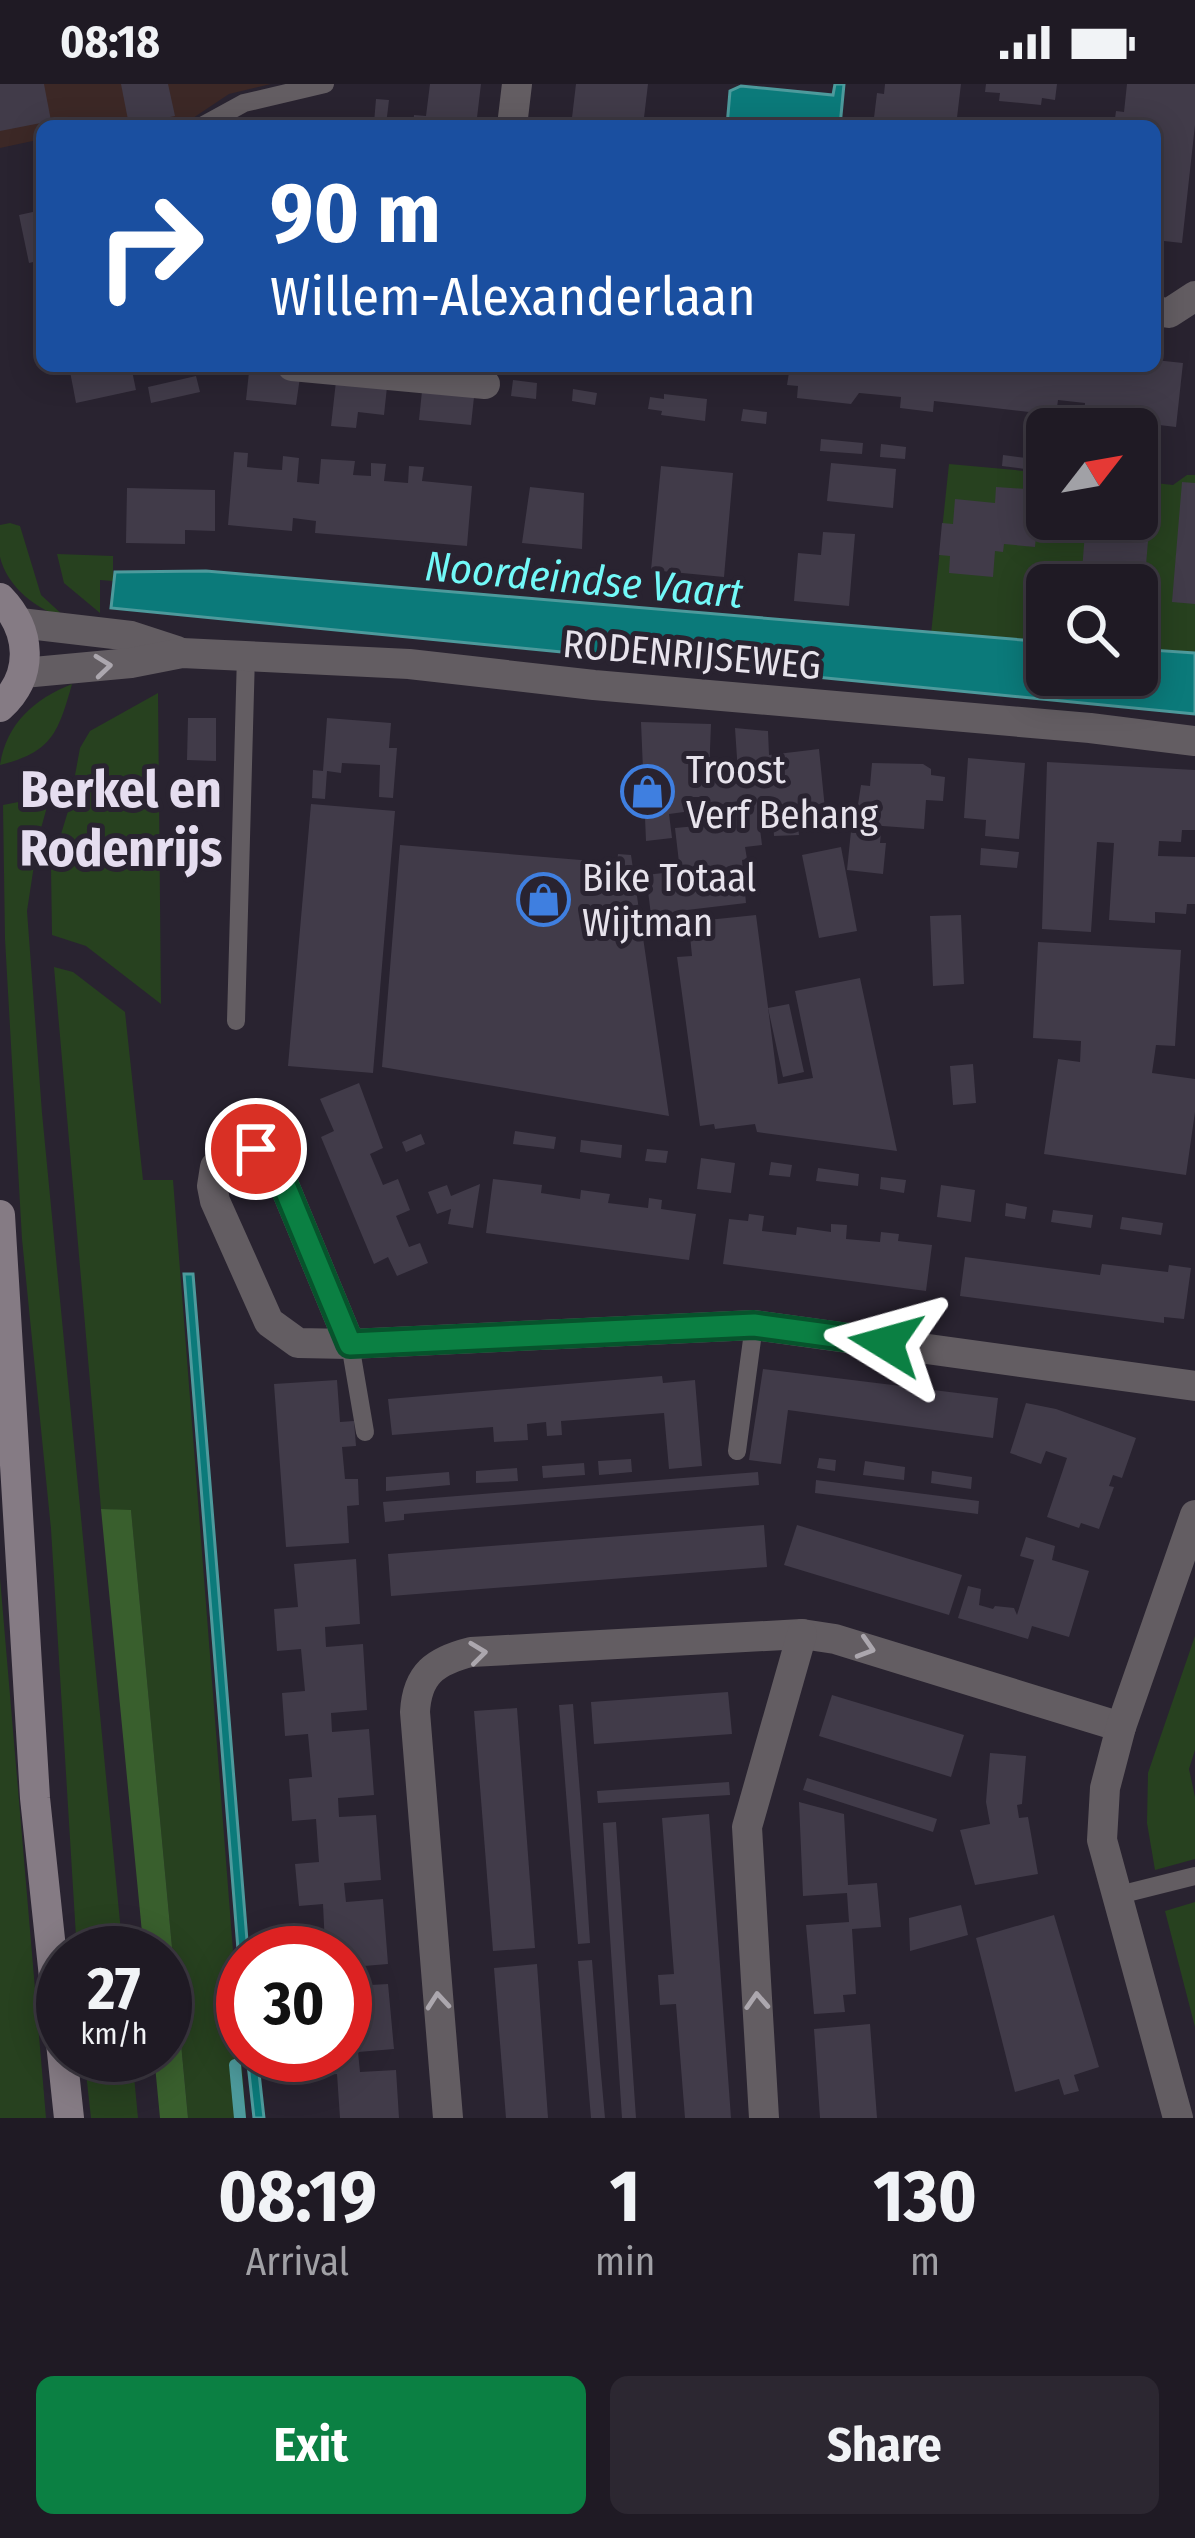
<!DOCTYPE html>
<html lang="en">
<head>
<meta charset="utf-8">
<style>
	body { margin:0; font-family:"Fira Sans Condensed",sans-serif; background:#2c2731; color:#f1f3f6; height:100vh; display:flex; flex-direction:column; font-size:45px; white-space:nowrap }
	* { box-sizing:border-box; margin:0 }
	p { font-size:39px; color:#a1a1a6 }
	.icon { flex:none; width:66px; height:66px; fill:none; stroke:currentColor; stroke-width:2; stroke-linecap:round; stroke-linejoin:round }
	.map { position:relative; height:2034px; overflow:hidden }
	.drawer { display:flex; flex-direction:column; background:#1f1a24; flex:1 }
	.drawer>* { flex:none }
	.banner { position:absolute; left:36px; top:36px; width:1125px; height:252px; border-radius:18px; box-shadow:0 6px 30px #0003,0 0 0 3px #3c3841; background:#1a4fa0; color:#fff; overflow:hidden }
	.needle { width:78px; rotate:59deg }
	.tools { position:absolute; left:1026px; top:324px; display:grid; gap:24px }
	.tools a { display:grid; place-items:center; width:132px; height:132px; border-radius:18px; background:#1f1a24; box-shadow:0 6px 30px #0003,0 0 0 3px #3c3841; font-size:60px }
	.speed { position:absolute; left:36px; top:1842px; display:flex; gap:24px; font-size:60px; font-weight:700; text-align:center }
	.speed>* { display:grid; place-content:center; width:156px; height:156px; border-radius:50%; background:#1f1a24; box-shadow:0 6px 30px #0003,0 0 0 3px #3c3841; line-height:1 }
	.speed small { font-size:30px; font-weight:400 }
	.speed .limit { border:18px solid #d22; background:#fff; color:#111 }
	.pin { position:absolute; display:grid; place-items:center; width:102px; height:102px; color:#fff; margin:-51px; border:6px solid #fff; border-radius:50%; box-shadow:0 3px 12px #0007 }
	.me { position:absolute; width:132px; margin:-66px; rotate:278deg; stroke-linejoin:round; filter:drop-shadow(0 0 9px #0008) }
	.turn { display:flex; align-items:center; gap:42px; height:252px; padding:0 36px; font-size:54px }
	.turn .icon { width:156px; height:156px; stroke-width:2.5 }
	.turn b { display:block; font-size:84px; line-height:102px }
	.eta { display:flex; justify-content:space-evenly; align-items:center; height:204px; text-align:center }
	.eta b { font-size:72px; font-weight:700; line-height:84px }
	.action { display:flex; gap:24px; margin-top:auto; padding:24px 36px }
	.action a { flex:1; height:138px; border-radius:18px; background:#0b8043; color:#fff; font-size:48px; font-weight:700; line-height:138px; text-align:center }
	.action a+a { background:#2c2731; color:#f1f3f6 }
	.status { display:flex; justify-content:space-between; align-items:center; height:84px; padding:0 60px; background:#1f1a24; direction:ltr }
	.status svg { height:33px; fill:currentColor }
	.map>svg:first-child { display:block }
	.education { fill:#3c2826 }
	.green { fill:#27411f }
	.forest { fill:#395f2d }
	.water { fill:#0b7a7a; stroke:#4d9a9c; stroke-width:3 }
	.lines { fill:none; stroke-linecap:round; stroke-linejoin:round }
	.stream { stroke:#4d9a9c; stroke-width:12 }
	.building { fill:#413b49 }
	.service { stroke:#635d62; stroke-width:18 }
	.minor { stroke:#635d62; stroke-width:30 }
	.tertiary { stroke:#635d62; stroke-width:30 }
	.secondary { stroke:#857b84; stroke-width:30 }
	.oneway { stroke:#aca7ae }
	.route-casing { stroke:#07532c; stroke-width:30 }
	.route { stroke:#0b8043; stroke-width:21 }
	.labels { text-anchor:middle; stroke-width:10; stroke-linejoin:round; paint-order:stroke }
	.street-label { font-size:39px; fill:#e7e3ec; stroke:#292330 }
	.poi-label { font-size:39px; fill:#e7e3ec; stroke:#292330; text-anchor:start }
	.water-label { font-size:42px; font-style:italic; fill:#72f9f8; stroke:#292330 }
	.district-label { font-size:51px; font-weight:bold; fill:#e5ddef; stroke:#292330 }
</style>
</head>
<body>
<div class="status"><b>08:18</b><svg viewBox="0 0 49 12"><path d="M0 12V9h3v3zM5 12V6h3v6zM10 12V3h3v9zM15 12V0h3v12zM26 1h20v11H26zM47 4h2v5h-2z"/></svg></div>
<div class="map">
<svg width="1195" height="2034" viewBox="0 0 1195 2034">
	<rect width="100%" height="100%" fill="#292330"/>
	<!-- education -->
	<polygon class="education" points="0,0 271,0 229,10 181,42 117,42 116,38 98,42 42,42 42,55 0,64"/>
	<!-- green -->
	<g class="green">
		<polygon points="949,380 1047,389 1047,435 1137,435 1137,397 1173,401 1187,391 1195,391 1195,569 1137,565 1137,501 1047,501 1047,558 931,550"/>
		<path d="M10,439L20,442L41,511L66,534C38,527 7,503 0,473C0,463 0,451 0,441Z"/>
		<polygon points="57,470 113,472 113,497 100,496 100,529 64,499"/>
		<path d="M72,600C58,649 52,668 0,681C6,640 34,615 72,600Z"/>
		<polygon points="158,609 161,920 86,862 52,851 51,783 69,724 80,664 90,647"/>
		<polygon points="52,705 38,755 27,827 42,1029 123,1869 77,1869 51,1445 22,1155 5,855 3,721 39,714"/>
		<polygon points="54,883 73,888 125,928 143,1096 173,1096 246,2034 188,2034 131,1427 101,1425"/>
		<polygon points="0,1494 46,2034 0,2034"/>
		<polygon points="1195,1552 1195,1666 1189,1685 1195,1713 1195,1775 1155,1786 1147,1739 1148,1689"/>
		<polygon points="1195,1818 1195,1943 1165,1827"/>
		<polygon points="84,1971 132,1971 138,2034 91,2034"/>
	</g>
	<!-- forest -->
	<polygon class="forest" points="101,1425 131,1426 188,2034 160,2034 154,1971 165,1971 165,1869 144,1869"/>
	<!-- water -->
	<g class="water">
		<polygon points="835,0 844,0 840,42 727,42 730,7 741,2 833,11"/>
		<polygon points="206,487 1047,558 1047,591 1137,591 1137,565 1195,569 1195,630 111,524 115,488"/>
		<polygon points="184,1190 193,1190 248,1869 243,1869 243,1928"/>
		<polygon points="247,1971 257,1971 264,2034 254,2034"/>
	</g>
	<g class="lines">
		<!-- stream -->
		<polyline class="stream" points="235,1981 240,2034"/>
	</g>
	<!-- building -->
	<g class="building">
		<polygon points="0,0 44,0 51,37 0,47"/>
		<polygon points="121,0 168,0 175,32 129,41"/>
		<polygon points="430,0 481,0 476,42 413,42 414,31 426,32"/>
		<polygon points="576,0 648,0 643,42 571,42"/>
		<polygon points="885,0 961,0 956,42 873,42 877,9 884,10"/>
		<polygon points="986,0 1057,0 1055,16 1042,14 1041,21 999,17 1000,9 985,8"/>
		<polygon points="1127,0 1195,0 1195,41 1182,159 1155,156 1155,42 1114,42 1116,27 1124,28"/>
		<polygon points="376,15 389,16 386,41 374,39"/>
		<polygon points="42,126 42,176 29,179 19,131"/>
		<polygon points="1155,276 1183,279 1176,343 1084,332 1085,319 1058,316 1056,331 934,317 933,328 900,324 901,313 870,310 859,309 851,320 797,314 798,302 787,301 790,282 1155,282"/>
		<polygon points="69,282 131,282 136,306 76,319"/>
		<polygon points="678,282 729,282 728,291"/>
		<polygon points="249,288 300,293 296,321 246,316"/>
		<polygon points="196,292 200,308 151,319 148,303"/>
		<polygon points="513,296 537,299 536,315 511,312"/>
		<polygon points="336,297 387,303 384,331 358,328 356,344 331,342"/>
		<polygon points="573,305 597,309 595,321 572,317"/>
		<polygon points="422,307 474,313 471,341 419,336"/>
		<polygon points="664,310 707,315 705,337 661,331 662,327 648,325 650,313 664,315"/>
		<polygon points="743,325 767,328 766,340 741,337"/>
		<polygon points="821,355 863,359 862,370 820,367"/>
		<polygon points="881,360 906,363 905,375 880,373"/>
		<polygon points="234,368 248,369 247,383 267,385 282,386 283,372 299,374 297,398 319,400 321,375 355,377 353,391 371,392 371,379 386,380 384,397 408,399 409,382 424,383 422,397 472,402 467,462 315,449 316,437 293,434 292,447 228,441"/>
		<polygon points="1003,371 1026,374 1025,385 1002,382"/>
		<polygon points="831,379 896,385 893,424 827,417"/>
		<polygon points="661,382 733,389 724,493 651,486"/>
		<polygon points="1137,382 1150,383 1149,395 1137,394"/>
		<polygon points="1182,398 1195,399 1195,520 1172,518"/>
		<polygon points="530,403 584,409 582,465 522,459"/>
		<polygon points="996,403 1040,406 1035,463 1004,460 1003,468 995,467 993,493 949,489 950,472 939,471 942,439 953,440 955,415 995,419"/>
		<polygon points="127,404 215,406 215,447 185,446 185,460 126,459"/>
		<polygon points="1137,419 1151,421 1146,481 1128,479 1126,501 1081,500 1086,435 1137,435"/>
		<polygon points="823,448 855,450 849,522 794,517 798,469 821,471"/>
		<polygon points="188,634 216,634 216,677 187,676"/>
		<polygon points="327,634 391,639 389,664 397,664 393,714 379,713 380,681 342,679 341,689 327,687 325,715 312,714 313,686 323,687"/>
		<polygon points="641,638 711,640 709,691 738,689 735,644 768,647 769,671 819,665 826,735 797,735 799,751 774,752 773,736 759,737 762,761 745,763 747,775 742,776 746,819 687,826 688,838 756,831 778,1000 813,994 795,907 860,894 897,1067 757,1048 755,1040 715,1045 714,1040 700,1042 677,873 692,872 689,842 653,847 646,791 680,787 675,744 708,741 705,713 684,713 684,728 669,730 672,754 646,757"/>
		<polygon points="968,674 1025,679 1019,755 985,752 986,736 964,734"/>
		<polygon points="1047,678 1195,686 1195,746 1182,746 1181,758 1159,757 1158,772 1195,773 1195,820 1187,820 1186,830 1155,828 1155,839 1109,836 1114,759 1097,758 1091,848 1042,845"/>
		<polygon points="872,679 923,680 931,685 931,691 945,693 943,717 926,716 924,745 855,740 861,701 870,702"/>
		<polygon points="311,720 395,727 373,989 288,982"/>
		<polygon points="851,747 881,749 880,759 886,759 883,790 847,786"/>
		<polygon points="400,761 617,779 618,770 631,771 669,1032 382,983"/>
		<polygon points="841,763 857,847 819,854 802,771"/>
		<polygon points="981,764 1019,768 1017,784 980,781"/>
		<polygon points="961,831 964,900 933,902 930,832"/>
		<polygon points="1038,858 1181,866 1175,962 1156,961 1152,989 1195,995 1195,1028 1186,1091 1044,1070 1058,975 1080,978 1081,957 1033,954"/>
		<polygon points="789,920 804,988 783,993 768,924"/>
		<polygon points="973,980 976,1019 953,1021 950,982"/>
		<polygon points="359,999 383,1064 370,1070 383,1101 398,1095 410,1126 396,1132 409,1163 420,1159 428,1179 397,1192 388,1173 374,1180 321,1053 334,1047 320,1015"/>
		<polygon points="515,1047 556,1053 554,1065 513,1060"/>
		<polygon points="421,1050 425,1060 406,1068 402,1058"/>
		<polygon points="581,1056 622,1061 621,1074 580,1068"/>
		<polygon points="647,1065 668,1067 666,1079 645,1077"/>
		<polygon points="701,1074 735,1079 731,1109 697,1105"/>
		<polygon points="771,1078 792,1081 790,1093 769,1091"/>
		<polygon points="818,1084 859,1090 858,1102 816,1097"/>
		<polygon points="881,1093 906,1096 904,1109 880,1105"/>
		<polygon points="493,1095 542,1101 541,1109 560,1112 580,1115 581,1106 610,1110 608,1119 648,1124 649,1114 662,1116 661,1125 696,1130 689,1176 486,1149"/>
		<polygon points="480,1100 473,1144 448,1140 451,1125 437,1130 428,1108 447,1101 451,1112"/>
		<polygon points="941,1101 975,1106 971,1138 937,1133"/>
		<polygon points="1006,1119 1027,1123 1025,1135 1005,1132"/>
		<polygon points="1053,1126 1093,1131 1091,1144 1051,1138"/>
		<polygon points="749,1130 764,1132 762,1147 796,1151 797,1143 831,1148 831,1140 847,1141 846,1155 880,1158 881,1148 899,1150 898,1157 932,1161 926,1207 723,1180 729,1135 748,1137"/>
		<polygon points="1122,1133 1163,1139 1161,1151 1120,1145"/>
		<polygon points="965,1173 1100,1191 1102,1180 1168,1188 1169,1181 1191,1184 1184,1235 1164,1233 1164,1239 960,1212"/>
		<polygon points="763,1285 998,1314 993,1354 788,1326 781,1380 749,1376"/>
		<polygon points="662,1292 663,1299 695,1296 702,1382 669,1385 664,1329 561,1337 562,1351 547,1352 546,1338 527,1340 528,1356 494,1358 493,1343 392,1351 388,1315"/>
		<polygon points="337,1296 340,1338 354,1337 356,1362 342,1363 345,1395 358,1395 359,1421 347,1422 349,1459 286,1463 274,1300"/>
		<polygon points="1026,1319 1056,1325 1136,1354 1122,1394 1113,1391 1109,1402 1114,1403 1099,1445 1081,1439 1079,1444 1047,1433 1067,1374 1046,1367 1041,1380 1010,1369"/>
		<polygon points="819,1374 836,1376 835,1387 817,1384"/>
		<polygon points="631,1375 632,1388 599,1391 598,1377"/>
		<polygon points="865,1377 905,1383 904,1396 863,1391"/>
		<polygon points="584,1379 585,1391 543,1394 542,1382"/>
		<polygon points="517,1384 518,1397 476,1399 476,1387"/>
		<polygon points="932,1387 972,1393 971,1405 931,1399"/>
		<polygon points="449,1388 450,1401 386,1407 386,1393"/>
		<polygon points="758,1388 759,1401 404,1430 404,1436 385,1438 383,1418"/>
		<polygon points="816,1396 979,1417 978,1430 815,1409"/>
		<polygon points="764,1441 767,1483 391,1512 388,1470"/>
		<polygon points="797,1441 962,1491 949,1531 784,1481"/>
		<polygon points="1026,1453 1055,1462 1052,1476 1089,1487 1069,1553 1032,1542 1028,1555 958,1534 968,1502 981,1505 979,1521 993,1525 995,1522 1014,1524 1017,1531 1034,1476 1020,1472"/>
		<polygon points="356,1475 360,1540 325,1543 326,1563 363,1560 367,1626 331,1629 332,1648 369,1645 374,1711 338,1714 339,1733 376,1731 381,1796 344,1799 346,1818 383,1815 388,1880 352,1883 353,1902 388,1900 394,1965 358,1968 360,1988 396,1986 399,2034 340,2034 337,1990 312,1992 310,1971 345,1971 345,1869 302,1869 302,1864 325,1862 323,1820 299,1822 295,1780 319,1778 316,1735 292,1737 289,1695 312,1693 308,1650 285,1652 282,1609 305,1607 301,1565 277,1567 274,1525 298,1523 294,1480"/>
		<polygon points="728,1608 732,1650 594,1660 591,1618"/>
		<polygon points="832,1611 964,1651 951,1693 819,1652"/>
		<polygon points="573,1620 581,1722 590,1859 578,1860 559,1621"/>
		<polygon points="517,1624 535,1864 493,1867 474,1627"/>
		<polygon points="990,1669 1026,1672 1022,1720 1017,1721 1019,1734 1028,1733 1038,1790 975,1801 960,1746 990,1740 986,1718"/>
		<polygon points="807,1694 937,1735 933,1748 803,1706"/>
		<polygon points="729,1698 730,1711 598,1719 597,1707"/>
		<polygon points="799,1718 844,1730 848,1801 877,1799 881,1843 852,1845 856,1910 843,1911 845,1928 814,1930 806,1841 849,1838 847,1809 803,1812"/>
		<polygon points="709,1730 731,2034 685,2034 676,1920 660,1921 658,1891 674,1890 662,1734"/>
		<polygon points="616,1738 625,1874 636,2034 622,2034 607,1807 603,1739"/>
		<polygon points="961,1821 968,1851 910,1867 909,1834"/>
		<polygon points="1054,1831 1099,1983 1074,1991 1079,2007 1064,2011 1059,1995 1015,2008 976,1854"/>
		<polygon points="592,1876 600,1979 605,2034 591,2034 578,1877"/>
		<polygon points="537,1880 548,2034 506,2034 494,1884"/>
		<polygon points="870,1940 877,2034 820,2034 814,1945"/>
	</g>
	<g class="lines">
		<!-- service -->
		<g class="service">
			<polyline points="202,42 244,19 325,0"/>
			<polyline points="236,937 246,571"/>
			<polyline points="350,1260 365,1348"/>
			<polyline points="737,1367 754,1241"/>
			<polyline points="1115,1812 1195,1792"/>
		</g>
		<!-- minor -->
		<g class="minor">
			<polyline points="512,42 517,0"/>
			<polyline points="1155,227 1169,229 1195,212"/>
			<polyline points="292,282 485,300"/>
			<path d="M350,1260L275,1079C257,1058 237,1070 215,1083L212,1102L215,1117L269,1238L298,1259L350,1260L754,1241L1195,1302"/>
			<path d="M448,2034L415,1628C417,1590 435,1577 471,1568L802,1550L835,1555L1121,1643"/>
			<polyline points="764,2034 747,1743 802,1550"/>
		</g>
		<!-- tertiary -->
		<g class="tertiary">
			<polyline points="20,539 131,552 177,567"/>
			<polyline points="23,589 131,579 182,569 409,580 594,601 1090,644 1195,657"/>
			<polyline points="1178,2034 1102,1756 1105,1704 1121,1643 1195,1431"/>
		</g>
		<!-- secondary -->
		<g class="secondary">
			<path d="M0,514C31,546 35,591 0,623"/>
			<polyline points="0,1131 35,1714 69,2034"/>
		</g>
	</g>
	<!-- one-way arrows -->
	<defs><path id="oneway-chevron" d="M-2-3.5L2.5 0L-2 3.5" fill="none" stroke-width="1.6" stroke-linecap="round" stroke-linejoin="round" transform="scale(3)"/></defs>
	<g class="oneway">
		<use href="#oneway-chevron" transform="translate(103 582) rotate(-6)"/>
		<use href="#oneway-chevron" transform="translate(866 1564) rotate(17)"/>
		<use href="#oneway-chevron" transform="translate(478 1569) rotate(-7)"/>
		<use href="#oneway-chevron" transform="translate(438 1917) rotate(-95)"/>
		<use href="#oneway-chevron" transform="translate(757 1917) rotate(-93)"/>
	</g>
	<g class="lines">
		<defs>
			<polyline id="route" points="256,1065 265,1068 275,1079 350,1260 754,1241 886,1259"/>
		</defs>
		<!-- route casing -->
		<use href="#route" class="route-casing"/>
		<!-- route -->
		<use href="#route" class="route"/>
	</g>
	<!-- icons -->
	<defs>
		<symbol id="shop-ring" viewBox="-11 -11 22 22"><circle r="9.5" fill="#292330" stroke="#3f7fe0" stroke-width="1.5"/><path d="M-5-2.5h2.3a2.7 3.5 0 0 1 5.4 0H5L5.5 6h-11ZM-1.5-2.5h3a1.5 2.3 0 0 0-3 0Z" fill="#3f7fe0"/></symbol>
	</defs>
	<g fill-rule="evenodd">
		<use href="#shop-ring" x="618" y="678" width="59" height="59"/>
		<use href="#shop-ring" x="514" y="786" width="59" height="59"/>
	</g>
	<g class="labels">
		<!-- street labels -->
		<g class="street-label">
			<text transform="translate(692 570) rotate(5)" y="14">RODENRIJSEWEG</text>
		</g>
		<!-- poi labels -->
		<g class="poi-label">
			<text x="686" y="699">Troost<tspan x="686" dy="45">Verf Behang</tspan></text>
			<text x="582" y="807">Bike Totaal<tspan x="582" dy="45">Wijtman</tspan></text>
		</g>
		<!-- water labels -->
		<g class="water-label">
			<text transform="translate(584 495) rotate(5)" y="15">Noordeindse Vaart</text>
		</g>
		<!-- district labels -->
		<g class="district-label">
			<text x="121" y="723">Berkel en<tspan x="121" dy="59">Rodenrijs</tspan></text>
		</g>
	</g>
</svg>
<div class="tools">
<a><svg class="needle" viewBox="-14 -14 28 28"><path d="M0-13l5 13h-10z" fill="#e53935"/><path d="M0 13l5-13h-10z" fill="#a1a1a6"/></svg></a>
<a><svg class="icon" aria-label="search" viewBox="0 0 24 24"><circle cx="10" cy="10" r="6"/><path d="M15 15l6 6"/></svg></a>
</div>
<div class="speed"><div>27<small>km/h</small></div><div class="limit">30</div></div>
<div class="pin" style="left:256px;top:1065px;background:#d93025"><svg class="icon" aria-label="arrive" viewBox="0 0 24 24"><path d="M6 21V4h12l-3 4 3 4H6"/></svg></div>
<svg class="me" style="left:886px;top:1259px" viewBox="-20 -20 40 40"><path d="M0-17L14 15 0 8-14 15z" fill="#0b8043" stroke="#fff" stroke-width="4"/></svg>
<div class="banner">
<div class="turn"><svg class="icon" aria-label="right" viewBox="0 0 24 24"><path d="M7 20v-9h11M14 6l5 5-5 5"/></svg><div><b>90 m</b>Willem-Alexanderlaan</div></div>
</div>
</div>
<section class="drawer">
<div class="eta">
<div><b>08:19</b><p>Arrival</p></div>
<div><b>1</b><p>min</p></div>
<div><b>130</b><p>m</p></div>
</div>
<div class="action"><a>Exit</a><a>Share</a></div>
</section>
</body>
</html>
